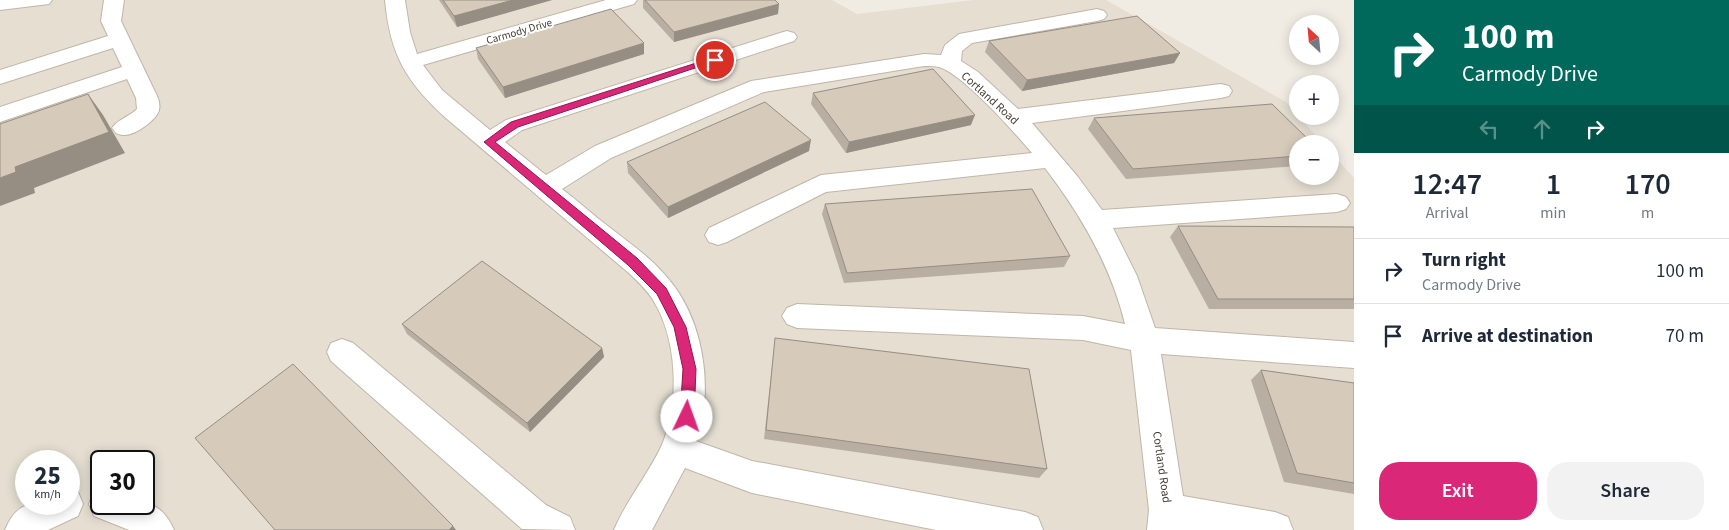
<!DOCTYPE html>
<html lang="en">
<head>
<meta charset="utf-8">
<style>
	body { margin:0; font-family:"Source Sans 3",sans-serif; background:#f2f2f3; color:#1f2937; height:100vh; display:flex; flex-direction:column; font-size:19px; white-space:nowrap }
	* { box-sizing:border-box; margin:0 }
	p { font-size:16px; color:#747a83 }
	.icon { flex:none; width:28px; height:28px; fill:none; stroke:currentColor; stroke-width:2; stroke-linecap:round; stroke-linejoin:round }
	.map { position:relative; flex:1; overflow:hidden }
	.details { display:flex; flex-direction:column; background:#fff; width:375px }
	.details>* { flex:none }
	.banner { background:#00695c; color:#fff; overflow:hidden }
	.needle { width:32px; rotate:334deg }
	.buttons { position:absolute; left:1289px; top:15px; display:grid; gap:10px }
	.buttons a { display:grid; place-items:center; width:50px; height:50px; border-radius:50%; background:#fff; box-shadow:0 2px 12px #0003; font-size:25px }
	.speed { position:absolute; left:15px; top:450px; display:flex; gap:10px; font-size:25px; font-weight:700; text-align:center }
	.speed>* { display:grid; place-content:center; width:65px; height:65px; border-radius:50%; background:#fff; box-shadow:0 2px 12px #0003; line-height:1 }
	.speed small { font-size:12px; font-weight:400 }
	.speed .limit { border:2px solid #111; border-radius:8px; background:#fff; color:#111 }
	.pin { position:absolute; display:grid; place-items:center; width:42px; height:42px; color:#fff; margin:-21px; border:2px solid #fff; border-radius:50%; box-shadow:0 1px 5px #0007 }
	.me { position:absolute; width:55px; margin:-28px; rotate:3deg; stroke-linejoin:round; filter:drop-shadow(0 0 4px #0008) }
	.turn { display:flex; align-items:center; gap:18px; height:105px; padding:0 25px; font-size:22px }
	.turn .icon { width:65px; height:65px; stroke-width:2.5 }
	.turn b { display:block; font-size:35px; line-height:42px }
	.lanes { display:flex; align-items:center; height:48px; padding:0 25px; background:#0003; justify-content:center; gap:25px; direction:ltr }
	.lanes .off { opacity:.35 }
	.eta { display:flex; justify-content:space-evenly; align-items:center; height:85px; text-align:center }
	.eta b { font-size:30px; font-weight:600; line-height:35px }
	.primary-button { display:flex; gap:10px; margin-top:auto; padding:10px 25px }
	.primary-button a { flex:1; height:58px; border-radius:20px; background:#db2777; color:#fff; font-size:20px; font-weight:600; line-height:58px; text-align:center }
	.primary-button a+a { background:#f2f2f3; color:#1f2937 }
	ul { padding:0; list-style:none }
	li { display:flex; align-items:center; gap:15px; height:65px; padding:0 25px; border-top:1px solid #e0e1e3 }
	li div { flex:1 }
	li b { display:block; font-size:19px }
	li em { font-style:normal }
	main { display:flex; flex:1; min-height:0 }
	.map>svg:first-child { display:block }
	.residential { fill:#e5ded1; fill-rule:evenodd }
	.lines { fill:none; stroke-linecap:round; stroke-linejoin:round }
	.minor-casing { stroke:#bfb6a8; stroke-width:2 }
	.minor { fill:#fff; fill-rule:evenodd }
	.wall { fill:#b8aea1 }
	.shaded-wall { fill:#968d83 }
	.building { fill:#d6cabb; stroke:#968d83 }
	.route { fill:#db2777; stroke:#8e194d }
	.labels { text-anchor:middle; stroke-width:4; stroke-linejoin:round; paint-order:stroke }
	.far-street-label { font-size:11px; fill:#433c33; stroke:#fff }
	.street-label { font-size:12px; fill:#433c33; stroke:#fff }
</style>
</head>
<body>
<main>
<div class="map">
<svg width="1354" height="530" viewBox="0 0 1354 530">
	<rect width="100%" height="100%" fill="#f1ece3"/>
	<!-- residential -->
	<path class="residential" d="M0,0H832L857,14L974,0H1106L1286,102L1323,144H1298V176H1330V151L1354,178V530H0ZM26,461H69V504H26ZM101,461H144V504H101Z"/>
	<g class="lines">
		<defs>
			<g id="minor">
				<polygon points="0,0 52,0 49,4 0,10"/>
				<path d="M104,0H124L121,21L158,98C159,101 160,107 159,110C157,120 134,136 124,135C121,135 118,134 116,133L112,128C118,119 129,117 137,109L136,98L127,79L0,122V107L122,67L113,48L0,84V70L108,36L101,21Z"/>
				<path d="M385,0H405L410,32L417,54L606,0H637L634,4L423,65L442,90L490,130L506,120L780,33L787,31L794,33L797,37L794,41L522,130L505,142L546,175L595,146L751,81L924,54L941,55L945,45L959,34L1097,9L1104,11L1107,15L1104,19L1097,21L972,43L962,51L961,61L978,72L1018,109L1221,84L1229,86L1232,91L1229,96L1221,98L1032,123L1078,177L1102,210L1337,194L1346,197L1350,203L1346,209L1337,212L1113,228L1137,276L1155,328L1354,342V368L1161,354L1183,496L1275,512L1288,517L1293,530H1147L1149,510L1131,350L1083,340L797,328L787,324L782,316L787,308L797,304L1083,316L1125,324C1111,266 1081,215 1045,168L826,192L727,242L718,245L709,242L705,235L709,228L821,175L1032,153C1015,133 963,74 939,67C935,66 929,66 924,66L764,92L611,158L562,189C578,201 593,215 609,227C628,242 649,256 665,275C703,316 715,388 696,441L752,461L1025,512L1038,517L1043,530H936L752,493L685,468L652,530H614C626,501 647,476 661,447C680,405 678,340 653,300C647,290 638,282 630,274L447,119C406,82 390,55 385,0Z"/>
				<polygon points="342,339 353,343 546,505 570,517 575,530 522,529 331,361 327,352 331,343"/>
				<path d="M69,488L78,492L83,504L78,516L48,530H5C19,496 37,504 69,504Z"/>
				<path d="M101,489V504H144V501C159,507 167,514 174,530H129L94,516L89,504L94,492Z"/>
			</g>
		</defs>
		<!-- minor casing -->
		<use href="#minor" class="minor-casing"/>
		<!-- minor -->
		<use href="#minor" class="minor"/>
	</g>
	<!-- wall -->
	<g class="wall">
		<polygon points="439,0 552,0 457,27"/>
		<polygon points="643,0 775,0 778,14 674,42 643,8"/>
		<polygon points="989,41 1180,53 1174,63 1022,91 985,52"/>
		<polygon points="476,48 644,54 505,98 478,59"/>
		<polygon points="813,93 971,125 846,153 811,104"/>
		<polygon points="1094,118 1298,144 1298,166 1126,179 1088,129"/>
		<polygon points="809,151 668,218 628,173 627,162"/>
		<polygon points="825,204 1070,256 1064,267 844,283 822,214"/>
		<polygon points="1178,226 1354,227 1354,309 1209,309 1170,237"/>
		<polygon points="402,324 602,348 604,357 530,432 407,334"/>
		<polygon points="775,338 1047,469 1039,478 764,439 774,348"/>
		<polygon points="1261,370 1354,383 1354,494 1284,482 1251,380"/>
	</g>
	<!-- shaded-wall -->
	<g class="shaded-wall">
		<polygon points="513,0 552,0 457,27 454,16"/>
		<polygon points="779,4 778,14 674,42 674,32"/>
		<polygon points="644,43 644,54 505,98 503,87"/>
		<polygon points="1180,53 1174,63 1022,91 1027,80"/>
		<polygon points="88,94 103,115 125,153 34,188 35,193 0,206 0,178 15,167"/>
		<polygon points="975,115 971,125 846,153 849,142"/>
		<polygon points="811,140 809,151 668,218 668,207"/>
		<polygon points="602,348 604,357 530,432 527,423"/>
		<polygon points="453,526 456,530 449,530"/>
	</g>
	<!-- building -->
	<g class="building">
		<polygon points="443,0 513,0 454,16"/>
		<polygon points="645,0 775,0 779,4 674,32"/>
		<polygon points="611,9 644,43 503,87 476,48"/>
		<polygon points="1137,16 1180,53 1027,80 989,41"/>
		<polygon points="933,69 975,115 849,142 813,93"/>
		<polygon points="88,94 109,132 15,167 16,172 0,178 0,124"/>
		<polygon points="765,102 811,140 668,207 627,162"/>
		<polygon points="1272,104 1313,144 1298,144 1298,156 1133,169 1094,118"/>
		<polygon points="1032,189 1070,256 847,273 825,204"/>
		<polygon points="1178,226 1354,227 1354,299 1218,299"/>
		<polygon points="482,261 602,348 527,423 402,324"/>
		<polygon points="775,338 1029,369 1047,469 766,430"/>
		<polygon points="293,364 453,526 449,530 275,530 195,438"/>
		<polygon points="1261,370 1354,383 1354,483 1297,473"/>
	</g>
	<!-- route -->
	<polygon class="route" points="712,58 719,60 518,127 495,142 637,258 666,288 686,327 696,369 694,417 692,421 687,423 682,421 680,417 683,369 674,327 657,294 628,265 484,142 511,122"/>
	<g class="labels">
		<!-- far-street labels -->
		<g class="far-street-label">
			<text transform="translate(519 31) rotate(-16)" y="4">Carmody Drive</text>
		</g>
		<!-- street labels -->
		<g class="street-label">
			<text transform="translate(990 98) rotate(42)" y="4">Cortland Road</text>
			<text transform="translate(1162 467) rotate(82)" y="4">Cortland Road</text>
		</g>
	</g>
</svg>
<div class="buttons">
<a><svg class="needle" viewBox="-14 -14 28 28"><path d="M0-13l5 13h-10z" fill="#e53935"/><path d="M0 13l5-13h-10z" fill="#747a83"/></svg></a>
<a>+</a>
<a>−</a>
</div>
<div class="speed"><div>25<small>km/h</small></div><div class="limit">30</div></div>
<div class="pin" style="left:715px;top:60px;background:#d93025"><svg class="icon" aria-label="arrive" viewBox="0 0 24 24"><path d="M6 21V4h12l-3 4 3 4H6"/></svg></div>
<svg class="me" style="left:687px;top:417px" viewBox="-20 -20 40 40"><circle r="19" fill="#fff"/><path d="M0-13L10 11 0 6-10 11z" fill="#db2777"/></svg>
</div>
<section class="details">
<div class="banner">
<div class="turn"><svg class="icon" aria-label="right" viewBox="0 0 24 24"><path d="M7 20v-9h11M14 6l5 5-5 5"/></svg><div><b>100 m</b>Carmody Drive</div></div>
<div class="lanes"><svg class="icon off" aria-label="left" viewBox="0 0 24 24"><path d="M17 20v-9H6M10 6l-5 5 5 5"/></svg><svg class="icon off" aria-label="ahead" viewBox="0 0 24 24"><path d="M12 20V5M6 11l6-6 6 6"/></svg><svg class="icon" aria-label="right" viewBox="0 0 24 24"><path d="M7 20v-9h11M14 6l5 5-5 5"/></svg></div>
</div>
<div class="eta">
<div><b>12:47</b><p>Arrival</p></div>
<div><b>1</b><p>min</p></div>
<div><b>170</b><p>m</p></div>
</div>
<ul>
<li><svg class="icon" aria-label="right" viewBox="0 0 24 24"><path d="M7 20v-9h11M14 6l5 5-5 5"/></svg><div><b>Turn right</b><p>Carmody Drive</p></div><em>100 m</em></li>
<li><svg class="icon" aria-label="arrive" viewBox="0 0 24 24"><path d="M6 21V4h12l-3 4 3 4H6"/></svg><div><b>Arrive at destination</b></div><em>70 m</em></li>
</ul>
<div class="primary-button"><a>Exit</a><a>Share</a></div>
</section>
</main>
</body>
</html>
